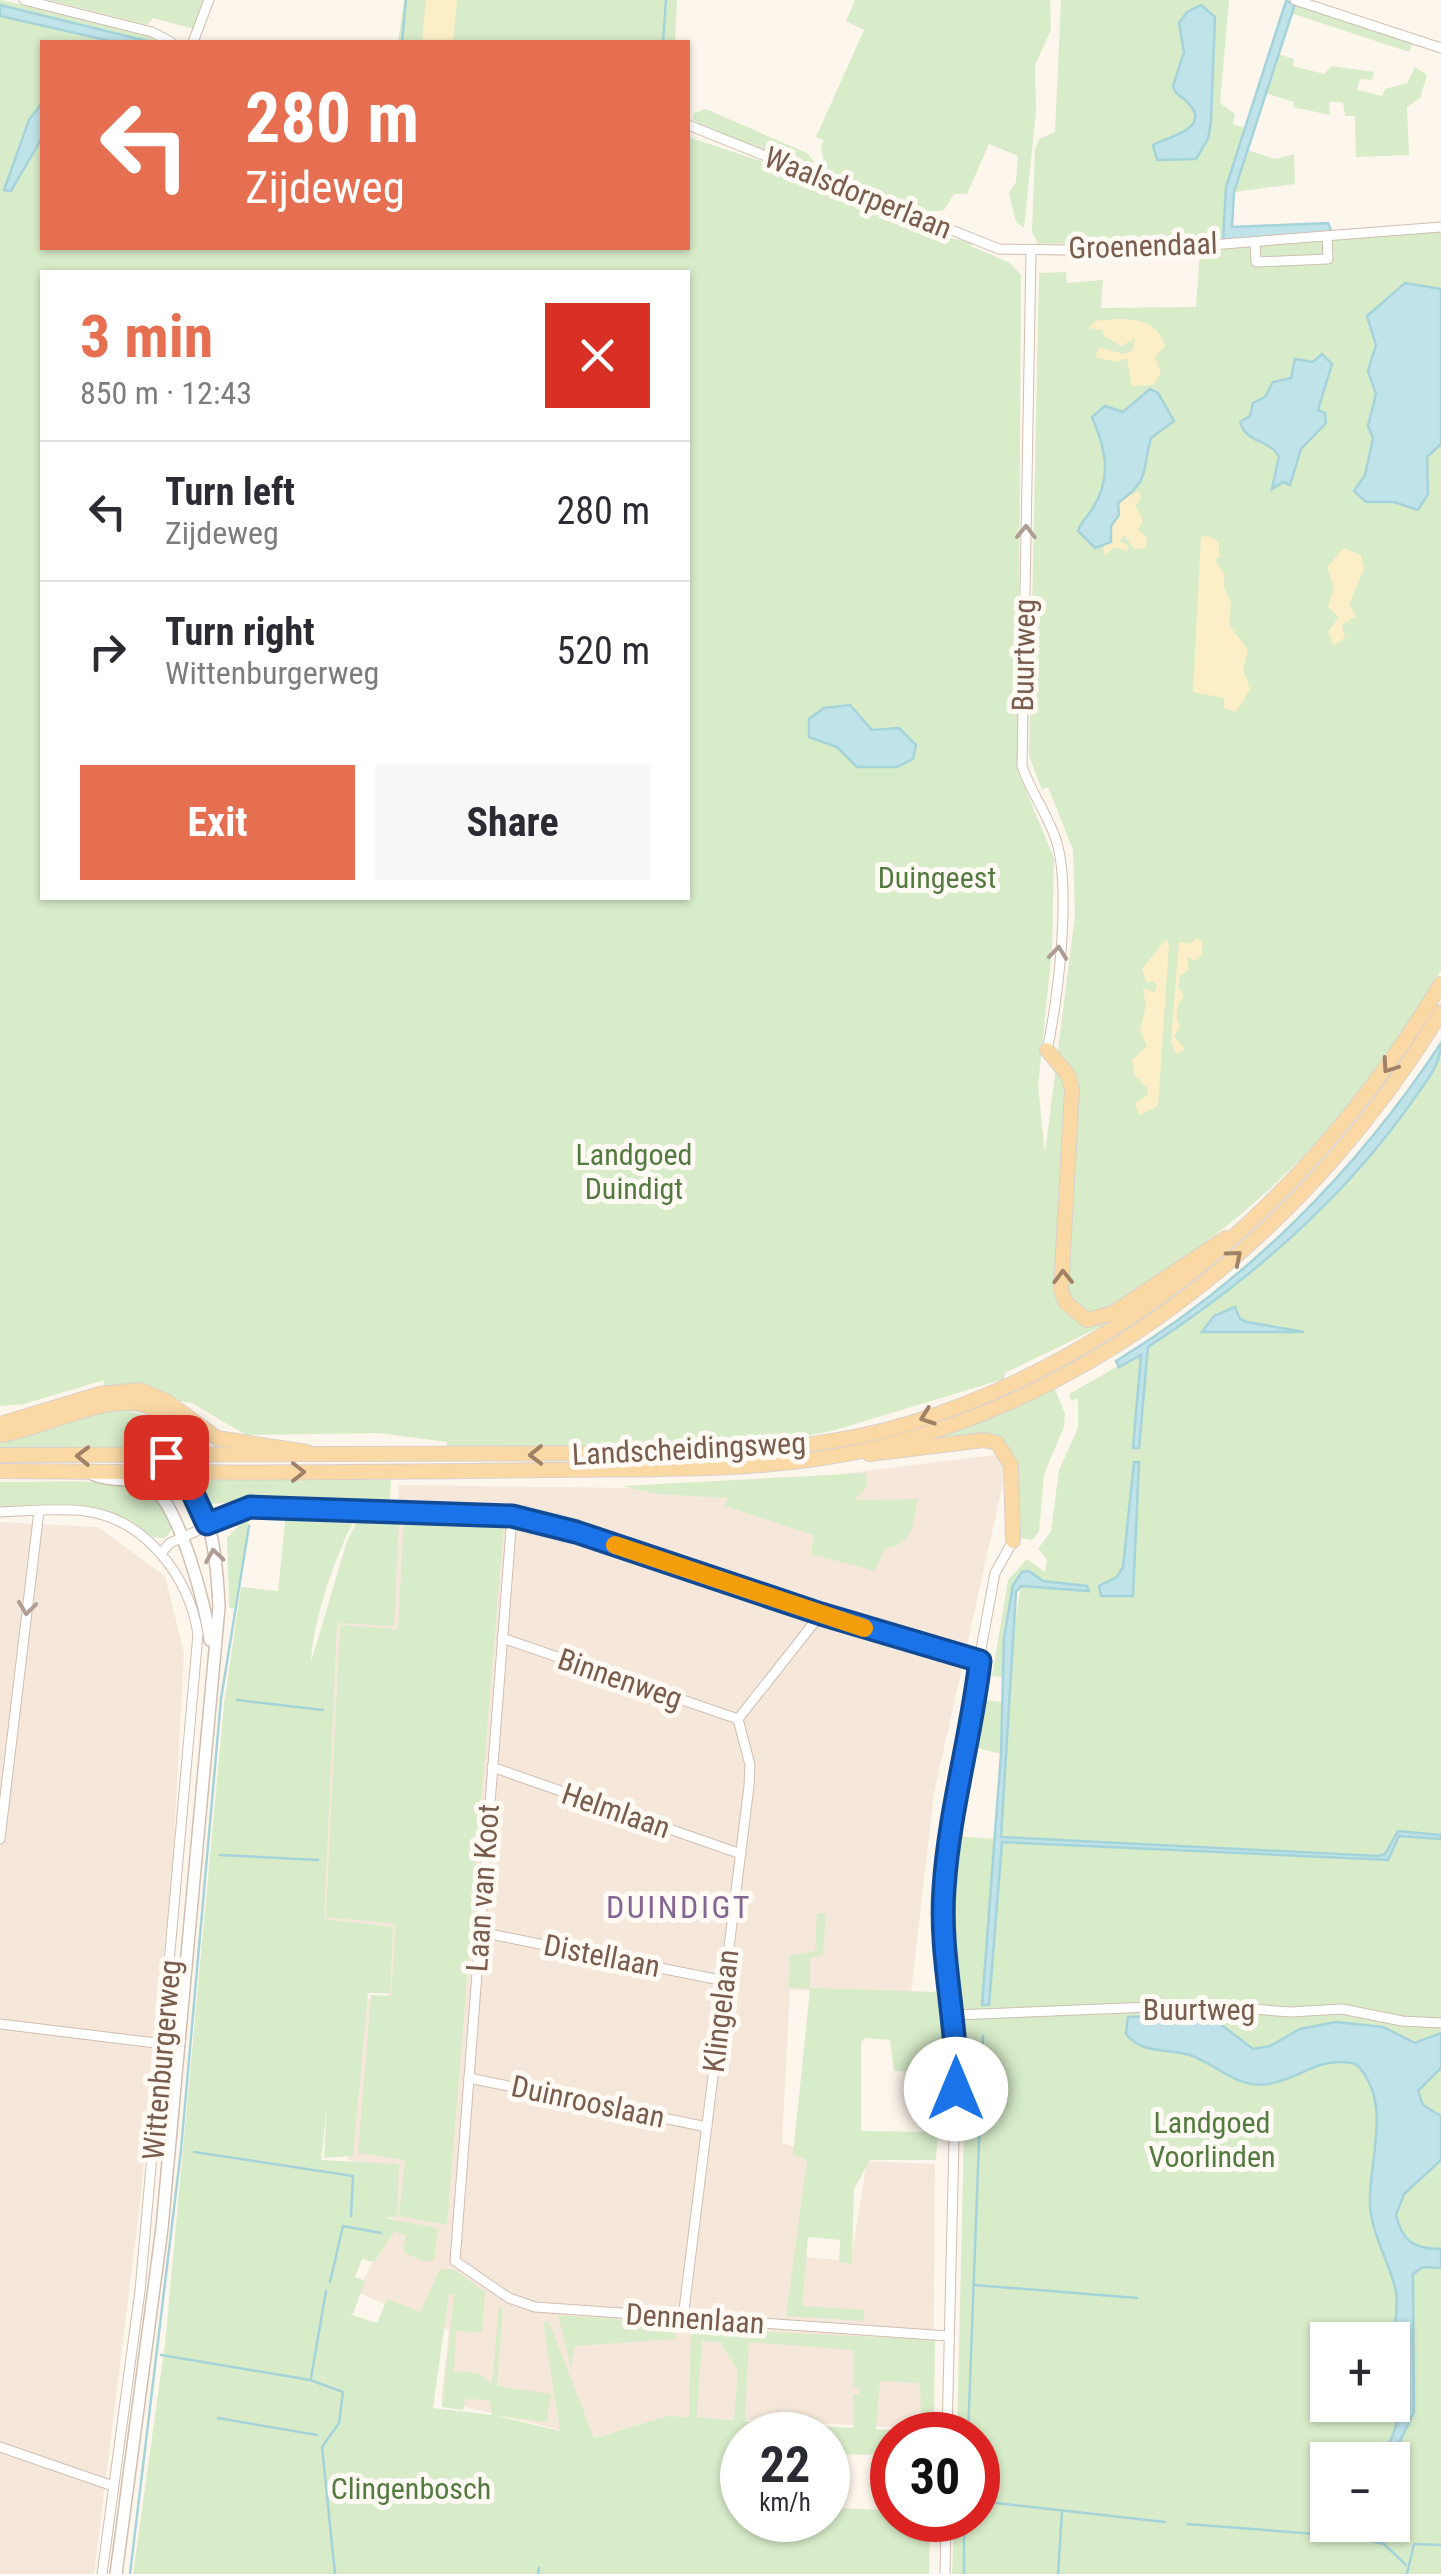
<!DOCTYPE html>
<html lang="en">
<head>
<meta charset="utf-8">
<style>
	body { margin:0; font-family:"Roboto Condensed",sans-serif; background:#f7f7f7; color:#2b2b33; height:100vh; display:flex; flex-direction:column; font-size:38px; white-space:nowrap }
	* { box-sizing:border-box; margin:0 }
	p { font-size:32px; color:#7c7c81 }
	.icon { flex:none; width:55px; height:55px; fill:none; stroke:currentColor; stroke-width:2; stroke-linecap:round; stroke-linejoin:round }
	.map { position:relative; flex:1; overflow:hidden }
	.details { position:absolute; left:40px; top:270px; width:650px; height:630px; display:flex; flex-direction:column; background:#fff; border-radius:0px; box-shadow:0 2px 8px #0004 }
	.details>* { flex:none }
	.guide { position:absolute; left:40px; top:40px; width:650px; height:210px; border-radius:0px; box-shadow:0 2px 8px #0004; background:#e76f51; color:#fff; overflow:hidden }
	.fabs { position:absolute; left:1310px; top:2322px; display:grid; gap:20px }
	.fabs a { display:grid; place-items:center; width:100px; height:100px; border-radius:0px; background:#fff; box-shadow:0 2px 8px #0004; font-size:50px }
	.speed { position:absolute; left:720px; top:2412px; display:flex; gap:20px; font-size:50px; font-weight:700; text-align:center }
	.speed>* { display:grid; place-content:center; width:130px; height:130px; border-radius:50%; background:#fff; box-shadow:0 2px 8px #0004; line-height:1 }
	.speed small { font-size:25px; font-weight:400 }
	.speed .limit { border:15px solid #d22; background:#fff; color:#111 }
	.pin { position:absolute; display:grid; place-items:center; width:85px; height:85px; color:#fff; margin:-42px; border-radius:20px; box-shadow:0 5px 15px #0006 }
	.me { position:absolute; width:110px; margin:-55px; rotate:0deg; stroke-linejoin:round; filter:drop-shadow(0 0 8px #0008) }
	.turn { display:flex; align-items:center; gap:35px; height:210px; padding:0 40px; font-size:45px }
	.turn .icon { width:130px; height:130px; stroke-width:2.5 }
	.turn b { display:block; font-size:70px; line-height:85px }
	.round { display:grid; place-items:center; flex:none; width:105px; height:105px; border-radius:0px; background:#f7f7f7 }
	.overview { display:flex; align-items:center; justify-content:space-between; height:170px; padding:0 40px }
	h1 { font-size:60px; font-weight:700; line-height:75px; color:#e76f51 }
	.button { display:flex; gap:20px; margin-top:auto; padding:20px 40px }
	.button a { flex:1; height:115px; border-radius:0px; background:#e76f51; color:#fff; font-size:40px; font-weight:700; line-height:115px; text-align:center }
	.button a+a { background:#f7f7f7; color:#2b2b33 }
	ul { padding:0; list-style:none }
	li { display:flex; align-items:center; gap:30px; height:140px; padding:0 40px; border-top:2px solid #e1e1e2 }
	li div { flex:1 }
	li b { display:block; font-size:38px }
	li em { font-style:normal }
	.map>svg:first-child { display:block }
	.residential { fill:#f5e8da }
	.green { fill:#d8ecc9; fill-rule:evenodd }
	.sand { fill:#fcefc7 }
	.water { fill:#bfe3e8; stroke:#a5d3da; stroke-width:2.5 }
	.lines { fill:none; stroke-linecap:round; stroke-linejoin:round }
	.stream { stroke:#a5d3da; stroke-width:2.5 }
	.minor-casing { stroke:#d1beb0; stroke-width:11 }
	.tertiary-casing { stroke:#d1beb0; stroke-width:14 }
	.primary-casing { stroke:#dad1cd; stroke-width:16 }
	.minor { stroke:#fff; stroke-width:9 }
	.tertiary { stroke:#fff; stroke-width:11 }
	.primary { stroke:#fbd9a5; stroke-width:14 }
	.oneway { stroke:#af9d94 }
	.oneway2 { stroke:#a18267 }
	.route-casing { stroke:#114b97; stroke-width:25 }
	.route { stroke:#1a73e8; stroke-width:18 }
	.slow { stroke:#f59e0b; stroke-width:18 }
	.labels { text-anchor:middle; stroke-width:10; stroke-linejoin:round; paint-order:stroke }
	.street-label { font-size:30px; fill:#7a5c4d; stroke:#fffaf3 }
	.park-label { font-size:30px; fill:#537a41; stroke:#fffaf3 }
	.neighbourhood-label { font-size:32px; letter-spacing:2.5px; fill:#846695; stroke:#fffaf3 }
</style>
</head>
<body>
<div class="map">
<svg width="1441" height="2574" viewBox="0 0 1441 2574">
	<rect width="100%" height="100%" fill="#fdf6ec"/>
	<!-- residential -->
	<g class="residential">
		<polygon points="994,1455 1003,1463 1003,1483 934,1793 911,1993 790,1990 782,2143 819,2153 802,2257 851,2261 867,2161 935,2164 933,2429 668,2416 593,2438 441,2401 449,2330 358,2293 393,2217 396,2168 348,2160 362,1999 388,1999 391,1938 319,1929 331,1621 390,1622 399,1485 634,1488 808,1478"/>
		<polygon points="0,1522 98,1527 165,1576 184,1653 173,1858 140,2203 94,2574 0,2574"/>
	</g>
	<!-- green -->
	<g class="green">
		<path d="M0,0L129,27L154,38L152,42H42V248H688V137L800,174L954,239L972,241L971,246L1010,263L1021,275L1018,771L1054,858L1052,950L1038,1086L1045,1153L1075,915L1073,850L1048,787L1042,790L1029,756L1039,273L1066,272L1067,283L1103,280L1101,308L1196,307L1200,251L1441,231V970C1372,1090 1289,1186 1175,1264C1152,1280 1129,1300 1103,1308L1110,1322L1005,1373L1004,1379L832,1431L742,1448L447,1449V1442L379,1433L246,1435L192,1403L103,1390L104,1380L24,1404L0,1406V8L114,33L0,5ZM42,272H688V898H42Z"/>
		<polygon points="48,0 205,0 194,29 153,18 147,25"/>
		<polygon points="404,0 677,0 675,42 398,42"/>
		<polygon points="855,0 1050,0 1051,30 1035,65 1036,112 1024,228 1016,222 1009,193 1016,182 1018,156 989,144 967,194 954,194 944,210 930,212 826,172 821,147 824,140 816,137 864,30 846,21"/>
		<polygon points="1061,0 1229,0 1220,103 1235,114 1233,124 1245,128 1226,187 1223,241 1038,244 1032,231 1035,150 1039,139 1055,132"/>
		<polygon points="1295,4 1413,43 1409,52 1291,13"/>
		<polygon points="1275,53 1294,59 1293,66 1324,74 1332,66 1374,72 1372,80 1360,79 1357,90 1382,96 1385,89 1407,83 1415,67 1427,75 1420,98 1407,107 1409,155 1356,157 1355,116 1345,116 1343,102 1329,102 1330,115 1293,107 1294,102 1262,92"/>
		<polygon points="706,109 807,153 814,162 805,167 701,125 693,119 694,113"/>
		<polygon points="1247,150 1275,159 1294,154 1295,184 1234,192"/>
		<path d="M1441,1056V2574H952L954,2520H978V2435H957L966,2043L949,1962L946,1917L953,1836L1011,1840L1000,1837L1010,1648L1021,1586L1016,1578L1004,1638L1003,1677L992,1676L1008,1580L1027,1559L1045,1572L1047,1559L1038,1549L1051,1531L1059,1470L1078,1428V1398L1072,1401L1069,1394C1229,1306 1337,1208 1441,1056ZM1328,2340H1392V2405H1328ZM1328,2460H1392V2525H1328Z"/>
		<polygon points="1054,1387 1065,1414 1064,1427 1044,1474 1039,1532 1032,1540 1018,1538 1015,1456 1002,1440 896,1447"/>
		<polygon points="119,1408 156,1419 177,1450 0,1447 0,1438"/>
		<path d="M866,1473L867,1486L854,1500L918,1499C911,1529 915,1542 884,1549L875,1571L811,1554L814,1535L725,1506L728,1498L657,1494L622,1486Z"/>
		<polygon points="191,1479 391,1480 390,1502 256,1499 205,1505"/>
		<path d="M0,1482C34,1483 123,1477 151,1490C163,1496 172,1518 171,1531L166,1537C148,1543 128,1519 111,1513C77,1501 36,1506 0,1506Z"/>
		<path d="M286,1513L357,1514C335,1557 314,1615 311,1662L347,1541L361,1514L399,1518L394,1626L337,1623L324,1919L393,1927L390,1993H368L353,2156L324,2158L327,2105L321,2160L399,2164L397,2217L384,2218L438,2228L434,2260L425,2262L403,2252L406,2236L395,2231L374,2262L362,2259L355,2277L365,2281L353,2314H349L377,2323L387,2299L420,2312L440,2269H454L485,2292L482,2332L456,2331L454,2371L477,2373L492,2384L499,2305L503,2310L497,2386L551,2394L547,2422L497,2416L560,2431L543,2321L549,2322L594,2438L668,2416L689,2417L691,2328L935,2340L934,2414H921L920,2383L880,2381L876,2429L933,2435H892V2455L828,2454V2435H742V2520H828V2508L892,2510V2520H930L929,2574H133L165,2344L224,1704L241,1587L278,1591ZM449,2294L454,2295L442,2407L463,2410L465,2399L490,2400L492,2415L433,2408ZM702,2341L720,2342L738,2371L734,2420L697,2417ZM749,2342L853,2350V2386L860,2388L859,2394H853V2428L745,2421Z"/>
		<polygon points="250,1514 235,1608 229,1608 227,1538"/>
		<polygon points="404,1517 504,1521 447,2225 399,2216 405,2160 358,2153 371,1995 391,1996 396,1924 326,1917 340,1625 398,1629"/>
		<polygon points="978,1699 1001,1702 1001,1754 969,1746"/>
		<polygon points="817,1913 826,1914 823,1955 810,1958 810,1988 936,1992 942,2025 942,2073 894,2071 890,2040 865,2038 861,2042 861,2131 925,2132 926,2080 936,2080 941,2086 936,2160 870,2160 854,2189 852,2264 839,2262 840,2240 808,2237 802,2306 864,2310 864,2321 786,2316 807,2160 793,2155 810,1989 788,1987 790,1955 815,1951"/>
		<polygon points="558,2315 676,2323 675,2339 575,2346 571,2367"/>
	</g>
	<!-- sand -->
	<g class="sand">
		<polygon points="426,0 457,0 453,42 422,42"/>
		<path d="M1116,319C1139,319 1158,322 1165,346L1155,357L1161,372L1153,385L1132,386L1127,358L1118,362L1095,357L1099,347L1123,354L1133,350L1135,338L1122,346L1105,337L1102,330L1089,328L1095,321Z"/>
		<polygon points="1138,491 1141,497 1135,506 1143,520 1138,530 1147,538 1145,548 1134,549 1124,535 1119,542 1127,544 1128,551 1114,547 1105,556 1103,548 1112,537 1111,526 1120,512 1118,503"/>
		<polygon points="1208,536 1219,542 1219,558 1214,559 1225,575 1223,586 1231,602 1229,625 1248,650 1243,669 1250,689 1236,712 1224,708 1224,698 1193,692 1201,537"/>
		<polygon points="1344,548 1361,555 1364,568 1349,604 1356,616 1342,625 1345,637 1334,646 1328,632 1339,617 1328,607 1334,587 1327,567"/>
		<path d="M1196,938L1203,942L1201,955L1195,961L1187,957L1189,969L1180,976L1178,987L1184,995C1177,1006 1174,1015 1180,1027L1174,1036L1185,1049L1177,1055L1171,1041L1179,942L1190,944Z"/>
		<polygon points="1166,939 1169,944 1158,1106 1139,1115 1135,1103 1147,1095 1148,1089 1135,1076 1132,1060 1147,1046 1140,1031 1146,1006 1143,988 1154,992 1157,986 1153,981 1147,983 1142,969"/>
	</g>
	<!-- water -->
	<g class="water">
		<polygon points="1286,1 1295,4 1234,192 1232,227 1328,223 1332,233 1223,241 1226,187"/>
		<polygon points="0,5 151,42 115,42 0,16"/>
		<path d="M1201,5L1215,17L1211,121L1208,139L1196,159L1157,160L1153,145C1165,138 1212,129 1189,104C1182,95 1176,97 1173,86L1184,52L1179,23L1187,12Z"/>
		<polygon points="42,103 42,138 11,191 4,190 29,120"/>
		<polygon points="1405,283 1441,289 1441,444 1427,457 1428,494 1418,510 1394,502 1366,502 1354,491 1365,475 1373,438 1368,426 1376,394 1368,371 1376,345 1367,316"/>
		<path d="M1322,354L1332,364L1318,410L1325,413L1326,423L1301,449L1290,485L1283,482L1272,489L1279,456C1268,439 1246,443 1240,422L1250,416L1253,403L1265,397L1273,382L1291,378L1295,359L1313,362Z"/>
		<path d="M1150,389L1158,393L1174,421L1151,438C1141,474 1151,479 1118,503L1119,515L1111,526V542L1095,548L1078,531C1081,522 1086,518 1091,511C1113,478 1106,450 1092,417L1105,406L1123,412Z"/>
		<polygon points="850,705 872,730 899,728 916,745 913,759 897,767 857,767 837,747 809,737 809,719 824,708"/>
		<path d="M1441,1043C1441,1066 1423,1085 1411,1103C1341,1202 1249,1281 1148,1347L1139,1448H1133L1141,1355L1119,1367L1116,1361C1246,1282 1357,1171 1441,1043Z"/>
		<polygon points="1235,1307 1240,1319 1247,1322 1304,1332 1202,1332 1214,1316"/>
		<polygon points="1134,1462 1139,1462 1133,1596 1101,1596 1099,1586 1117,1577 1123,1567"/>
		<polygon points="1029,1571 1043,1581 1087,1586 1089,1591 1021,1586 1016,1592 1001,1837 1378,1856 1385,1854 1398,1831 1441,1835 1441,1839 1399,1836 1388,1860 1002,1842 989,2005 982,2005 1001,1754 1004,1638 1013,1585 1022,1572"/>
		<path d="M1189,2015L1211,2017L1253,2049L1270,2046L1300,2029L1336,2022L1383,2027L1415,2043L1441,2033V2068L1418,2091L1423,2105L1441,2116V2160L1404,2194L1396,2215C1402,2242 1415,2249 1441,2249V2268L1423,2267L1413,2274L1414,2412L1391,2460H1380C1407,2419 1401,2388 1395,2341C1393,2323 1400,2306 1395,2287C1388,2260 1372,2234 1370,2206C1368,2160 1394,2102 1356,2064C1319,2055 1301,2079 1268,2084C1237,2089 1218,2065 1190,2055C1167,2048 1143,2055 1126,2034L1128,2017Z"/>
	</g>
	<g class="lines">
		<!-- stream -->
		<g class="stream">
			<polyline points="402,42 406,0"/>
			<polyline points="663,42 666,0"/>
			<polyline points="237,1700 323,1710"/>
			<polyline points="220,1855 318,1860"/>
			<polyline points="194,2152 353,2176 351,2216"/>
			<polyline points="330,2282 343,2226 381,2233"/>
			<polyline points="974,2285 1137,2298"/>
			<polyline points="161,2355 310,2380 343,2392 339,2423 322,2447 335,2574"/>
			<polyline points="311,2378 326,2291"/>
			<polyline points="218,2418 317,2435"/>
			<polyline points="968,2435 983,2036"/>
			<polyline points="978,2501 1165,2522"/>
			<polyline points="1187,2524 1354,2537 1384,2544 1406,2565"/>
			<polyline points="130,2574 181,2150 221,1699 249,1526"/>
			<polyline points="538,2574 539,2568"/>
			<polyline points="964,2574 964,2520"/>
			<polyline points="1058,2574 1062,2511"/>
			<polyline points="1407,2574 1414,2544 1441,2545"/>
		</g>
		<defs>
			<g id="minor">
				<polyline points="24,0 152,32 171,42"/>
				<polyline points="1295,0 1441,48"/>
				<polyline points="193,42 209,0"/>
				<polyline points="688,125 999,249 1133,251 1441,227"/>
				<polyline points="1255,243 1256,262 1328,259 1327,236"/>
				<path d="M1031,251L1022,766C1031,793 1049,816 1057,843C1071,893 1058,999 1047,1050"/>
				<path d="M0,1512C28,1511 58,1508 85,1511C146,1519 189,1577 198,1634L140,2291L102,2574"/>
				<polyline points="512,1516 455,2261 509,2298 535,2307 948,2336"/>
				<polyline points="161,1553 170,1543 250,1507 512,1516 576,1531 821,1614 980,1661"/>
				<polyline points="502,1638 738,1719"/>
				<polyline points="492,1767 741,1854"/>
				<polyline points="0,1839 39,1511"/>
				<polyline points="480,1932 725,1981"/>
				<polyline points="955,2015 1199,2005 1291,2012 1342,2009 1402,2021 1441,2023"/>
				<polyline points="0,2024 164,2044"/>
				<polyline points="469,2078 707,2127"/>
				<polyline points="683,2318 749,1786 750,1765 738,1719 821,1614"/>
				<polyline points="947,2435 956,2055 942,1934 944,1890 952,1806 995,1573 1013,1541"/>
				<polyline points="0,2447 113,2486"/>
				<polyline points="945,2574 946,2520"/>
			</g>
			<g id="tertiary">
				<path d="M90,1473C110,1483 132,1476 151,1487C178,1501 207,1609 210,1640"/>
				<path d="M116,2574L162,2228L219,1607C217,1560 211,1485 166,1457"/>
			</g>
			<g id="primary">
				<polyline points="1047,1050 1068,1075 1072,1089 1061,1290 1066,1303 1087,1320 1113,1313 1226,1238"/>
				<polyline points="0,1424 100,1394 140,1390 166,1401 217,1438 307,1452"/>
				<path d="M0,1435C44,1430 122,1383 159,1412C176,1426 182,1447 195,1464"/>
				<polyline points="869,1454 984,1440 997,1443 1011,1465 1013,1541"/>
				<path d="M0,1455L694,1453C767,1450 840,1445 911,1423C1139,1351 1319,1186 1441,984"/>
				<path d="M0,1471C181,1473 361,1473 542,1470C657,1468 775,1474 887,1445C1119,1385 1319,1214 1441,1012"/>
			</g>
		</defs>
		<!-- minor casing -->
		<use href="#minor" class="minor-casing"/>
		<!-- tertiary casing -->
		<use href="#tertiary" class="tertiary-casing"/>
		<!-- primary casing -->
		<use href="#primary" class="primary-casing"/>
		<!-- minor -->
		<use href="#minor" class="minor"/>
		<!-- tertiary -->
		<use href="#tertiary" class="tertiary"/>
		<!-- primary -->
		<use href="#primary" class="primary"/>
	</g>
	<!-- one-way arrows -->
	<defs><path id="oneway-chevron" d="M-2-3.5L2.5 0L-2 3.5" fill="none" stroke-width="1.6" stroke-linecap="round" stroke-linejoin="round" transform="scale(2.5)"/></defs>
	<g class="oneway">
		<use href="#oneway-chevron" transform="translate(1026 532) rotate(-89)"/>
		<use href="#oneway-chevron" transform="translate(1058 953) rotate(-84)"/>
		<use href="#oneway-chevron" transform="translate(214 1556) rotate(-99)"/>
		<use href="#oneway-chevron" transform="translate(27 1608) rotate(97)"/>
	</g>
	<g class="oneway2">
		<use href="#oneway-chevron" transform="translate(1389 1066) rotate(125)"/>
		<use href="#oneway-chevron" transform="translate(1235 1257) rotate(-40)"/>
		<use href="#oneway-chevron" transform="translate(1063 1277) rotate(-91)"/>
		<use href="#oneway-chevron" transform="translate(927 1417) rotate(160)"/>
		<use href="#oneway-chevron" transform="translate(536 1455) rotate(179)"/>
		<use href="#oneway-chevron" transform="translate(83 1456) rotate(-179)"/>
		<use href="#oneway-chevron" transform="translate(298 1472)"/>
	</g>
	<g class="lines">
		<defs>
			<path id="route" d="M166,1457L183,1472L207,1524L250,1507L512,1516L576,1532L821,1614L980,1661C971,1738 949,1811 944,1889C939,1957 958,2021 956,2089"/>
		</defs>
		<!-- route casing -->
		<use href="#route" class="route-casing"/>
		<!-- route -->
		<use href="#route" class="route"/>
		<!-- slow -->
		<polyline class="slow" points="615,1545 864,1628"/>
	</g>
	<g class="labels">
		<!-- street labels -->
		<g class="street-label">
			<text transform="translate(858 193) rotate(22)" y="10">Waalsdorperlaan</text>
			<text transform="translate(1143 246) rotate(-2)" y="10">Groenendaal</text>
			<text transform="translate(1024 655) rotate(-89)" y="10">Buurtweg</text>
			<text transform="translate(689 1449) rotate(-3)" y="10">Landscheidingsweg</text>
			<text transform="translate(620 1679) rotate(19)" y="10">Binnenweg</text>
			<text transform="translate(616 1811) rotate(19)" y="10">Helmlaan</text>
			<text transform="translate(483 1888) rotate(-86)" y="10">Laan van Koot</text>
			<text transform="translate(602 1956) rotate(11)" y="10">Distellaan</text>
			<text x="1199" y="2020">Buurtweg</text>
			<text transform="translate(721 2011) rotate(-83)" y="10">Klingelaan</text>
			<text transform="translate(162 2060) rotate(-85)" y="10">Wittenburgerweg</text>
			<text transform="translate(588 2102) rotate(12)" y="10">Duinrooslaan</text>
			<text transform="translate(695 2319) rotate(4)" y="10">Dennenlaan</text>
		</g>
		<!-- park labels -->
		<g class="park-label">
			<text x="937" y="888">Duingeest</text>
			<text x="634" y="1165">Landgoed<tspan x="634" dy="34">Duindigt</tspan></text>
			<text x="1212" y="2133">Landgoed<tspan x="1212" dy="34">Voorlinden</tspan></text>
			<text x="411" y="2499">Clingenbosch</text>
		</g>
		<!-- neighbourhood labels -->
		<g class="neighbourhood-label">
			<text x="679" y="1918">DUINDIGT</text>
		</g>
	</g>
</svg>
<div class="fabs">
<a>+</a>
<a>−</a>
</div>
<div class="speed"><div>22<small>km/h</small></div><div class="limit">30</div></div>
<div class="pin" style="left:166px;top:1457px;background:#d93025"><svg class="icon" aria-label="arrive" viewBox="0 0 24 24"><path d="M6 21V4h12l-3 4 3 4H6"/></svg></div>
<svg class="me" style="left:956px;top:2089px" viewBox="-20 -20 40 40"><circle r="19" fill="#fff"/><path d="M0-13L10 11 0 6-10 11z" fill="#1a73e8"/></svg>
<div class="guide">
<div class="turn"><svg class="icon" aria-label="left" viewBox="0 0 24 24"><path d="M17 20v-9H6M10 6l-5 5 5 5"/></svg><div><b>280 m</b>Zijdeweg</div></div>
</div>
<section class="details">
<div class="overview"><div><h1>3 min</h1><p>850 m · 12:43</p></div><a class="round" style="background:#d93025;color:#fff"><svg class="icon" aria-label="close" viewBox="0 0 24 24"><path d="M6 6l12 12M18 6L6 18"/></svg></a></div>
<ul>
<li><svg class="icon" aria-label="left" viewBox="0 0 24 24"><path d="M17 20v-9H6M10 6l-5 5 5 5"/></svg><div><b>Turn left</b><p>Zijdeweg</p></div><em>280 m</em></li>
<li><svg class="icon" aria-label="right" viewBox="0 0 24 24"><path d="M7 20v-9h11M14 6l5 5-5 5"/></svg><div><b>Turn right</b><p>Wittenburgerweg</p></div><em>520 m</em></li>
</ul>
<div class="button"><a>Exit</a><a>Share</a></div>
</section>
</div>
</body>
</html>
